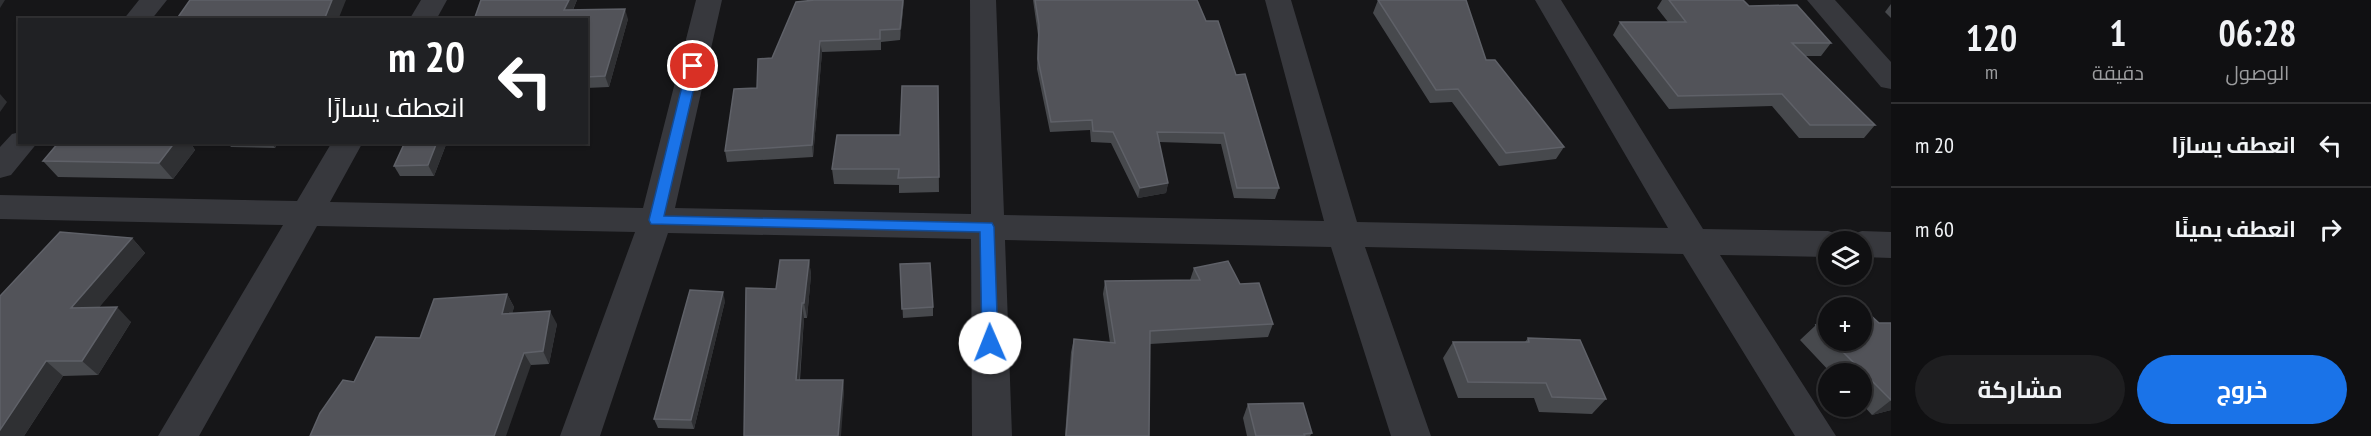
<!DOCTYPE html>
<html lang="ar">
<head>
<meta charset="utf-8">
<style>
	body { margin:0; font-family:"PT Sans Narrow",Cairo,sans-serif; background:#1e1e20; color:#f1f3f6; direction:rtl; height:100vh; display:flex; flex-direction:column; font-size:22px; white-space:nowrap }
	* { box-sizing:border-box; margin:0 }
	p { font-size:20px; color:#9c9d9f }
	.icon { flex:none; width:33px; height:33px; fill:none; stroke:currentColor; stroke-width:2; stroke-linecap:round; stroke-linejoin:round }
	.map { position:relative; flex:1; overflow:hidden; direction:ltr }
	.panel { display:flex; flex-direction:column; background:#101012; width:480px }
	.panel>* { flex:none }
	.guide { position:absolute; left:18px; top:18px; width:570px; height:126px; border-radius:0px; box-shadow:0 2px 4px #0004,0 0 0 2px #303032; direction:rtl; background:#202124; color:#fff; overflow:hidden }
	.tools { position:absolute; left:1818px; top:231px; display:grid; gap:12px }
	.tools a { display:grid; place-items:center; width:54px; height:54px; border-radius:50%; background:#101012; box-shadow:0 2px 4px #0004,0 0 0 2px #303032; font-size:30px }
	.pin { position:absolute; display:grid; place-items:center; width:51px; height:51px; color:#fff; margin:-26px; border:3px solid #fff; border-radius:50%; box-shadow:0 2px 6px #0007 }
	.me { position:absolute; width:66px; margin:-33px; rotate:359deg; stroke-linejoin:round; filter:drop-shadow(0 0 4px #0008) }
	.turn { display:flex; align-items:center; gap:21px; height:126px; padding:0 24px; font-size:27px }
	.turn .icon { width:78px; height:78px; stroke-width:2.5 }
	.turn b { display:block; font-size:42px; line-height:51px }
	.eta { display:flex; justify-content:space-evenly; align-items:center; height:102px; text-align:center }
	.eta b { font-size:36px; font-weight:700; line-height:42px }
	.action { display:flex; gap:12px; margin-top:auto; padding:12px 24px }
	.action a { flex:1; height:69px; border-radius:36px; background:#1a73e8; color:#fff; font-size:24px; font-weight:700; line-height:69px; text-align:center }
	.action a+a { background:#1e1e20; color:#f1f3f6 }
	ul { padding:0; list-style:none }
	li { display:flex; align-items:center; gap:18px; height:84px; padding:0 24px; border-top:2px solid #303032 }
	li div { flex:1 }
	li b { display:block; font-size:22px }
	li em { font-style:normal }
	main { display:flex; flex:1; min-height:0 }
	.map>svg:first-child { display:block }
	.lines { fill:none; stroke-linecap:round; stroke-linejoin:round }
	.street { fill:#37383d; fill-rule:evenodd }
	.wall { fill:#47494d }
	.shaded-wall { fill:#2f3033 }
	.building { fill:#525359; stroke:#5f6168; stroke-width:1.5 }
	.route { fill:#1a73e8; stroke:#114b97; stroke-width:1.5 }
</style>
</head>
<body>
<main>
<section class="panel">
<div class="eta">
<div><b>06:28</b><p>الوصول</p></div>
<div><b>1</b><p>دقيقة</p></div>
<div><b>120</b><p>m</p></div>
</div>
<ul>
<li><svg class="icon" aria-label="left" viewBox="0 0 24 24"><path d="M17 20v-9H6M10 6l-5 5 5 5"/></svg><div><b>انعطف يسارًا</b></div><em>20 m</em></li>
<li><svg class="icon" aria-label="right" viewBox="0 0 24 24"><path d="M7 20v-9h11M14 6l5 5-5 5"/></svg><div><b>انعطف يمينًا</b></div><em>60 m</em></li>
</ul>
<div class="action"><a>خروج</a><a>مشاركة</a></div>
</section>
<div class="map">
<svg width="1891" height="436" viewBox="0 0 1891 436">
	<rect width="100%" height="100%" fill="#161618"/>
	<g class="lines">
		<!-- street -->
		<g class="street">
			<polygon points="139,0 167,0 151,20 123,20"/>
			<polygon points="421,0 447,0 436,20 409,20"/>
			<polygon points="696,0 722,0 675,208 971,214 970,0 996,0 1004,215 1324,221 1265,0 1291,0 1357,222 1668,228 1535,0 1561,0 1703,229 1828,231 1840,235 1844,242 1828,242 1828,257 1720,255 1836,436 1795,436 1683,254 1365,247 1431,436 1391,436 1331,247 1005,240 1012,436 972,436 971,239 668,233 600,436 560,436 635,232 317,226 199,436 158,436 283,225 0,219 0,195 297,201 332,142 363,142 330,202 643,208"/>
			<polygon points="1807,0 1835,0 1891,62 1891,89 1881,87"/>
			<polygon points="20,132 20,142 38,142 11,175 0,178 0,147 12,134"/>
			<polygon points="1862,231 1891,232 1891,258 1862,257 1862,242 1846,242 1850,235"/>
		</g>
	</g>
	<!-- wall -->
	<g class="wall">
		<polygon points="481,0 577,0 573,10 628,19 609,87 586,88 586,20"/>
		<polygon points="904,0 900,40 881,42 881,50 822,52 813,157 727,162 725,151 772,58"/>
		<polygon points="1033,0 1197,0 1206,21 1236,75 1279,188 1275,199 1234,198 1221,144 1159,142 1168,183 1166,193 1138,198 1111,143 1091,142 1090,130 1050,132 1037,69 1038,35"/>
		<polygon points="1378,0 1486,60 1564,147 1556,159 1499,166 1452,102 1430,103 1373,13"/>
		<polygon points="1662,0 1743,0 1749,6 1831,43 1821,56 1805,56 1875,125 1864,138 1799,138 1772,106 1669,109 1613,35 1620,22 1668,22 1657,8"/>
		<polygon points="1891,4 1891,18 1885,12"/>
		<polygon points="938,86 939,192 899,193 899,185 834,184 832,169 900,135"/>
		<polygon points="59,142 190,142 195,150 173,179 58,177 43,161"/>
		<polygon points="227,142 278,142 275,148 231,147"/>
		<polygon points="405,142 447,142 434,176 400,176 394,166"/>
		<polygon points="132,238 145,253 99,307 131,322 98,375 63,376 24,436 0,296"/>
		<polygon points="809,260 811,275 807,318 804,318 800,380 843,380 844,395 744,436"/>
		<polygon points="900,264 933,307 933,316 903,318"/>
		<polygon points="1194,268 1240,284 1273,324 1268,337 1150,344 1149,436 1065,436 1071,352 1074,339 1110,343 1103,294 1105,281 1190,280"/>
		<polygon points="507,294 514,307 512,313 557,324 549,364 531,365 420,338"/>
		<polygon points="725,301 694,429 658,428 654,419"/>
		<polygon points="1828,322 1828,340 1862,340 1879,323 1891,323 1891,410 1872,415 1862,404 1862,374 1832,374 1800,340 1816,325"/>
		<polygon points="1528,338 1606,399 1592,414 1539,412 1534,398 1458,398 1443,358 1453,342 1525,342"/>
		<polygon points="1248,404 1312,433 1310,436 1247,436 1243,418"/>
	</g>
	<!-- shaded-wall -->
	<g class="shaded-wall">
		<polygon points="0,0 5,0 0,8"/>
		<polygon points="332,0 346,0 338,20 324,20"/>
		<polygon points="569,0 577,0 568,20 564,10"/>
		<polygon points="903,0 904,0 900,40 900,29"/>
		<polygon points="625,9 628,19 609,87 605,76"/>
		<polygon points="820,41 822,52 813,157 812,145"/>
		<polygon points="0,94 7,102 0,112"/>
		<polygon points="175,142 190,142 195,150 173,179 159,163"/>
		<polygon points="271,142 278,142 275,148"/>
		<polygon points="437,142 447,142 434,176 428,165"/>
		<polygon points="1168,183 1166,193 1138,198 1140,188"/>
		<polygon points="132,238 145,253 86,323 71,308"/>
		<polygon points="809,260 811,275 807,318 804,303"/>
		<polygon points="723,292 725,301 694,429 691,420"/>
		<polygon points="507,294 514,307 509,327 502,314"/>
		<polygon points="802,303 804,318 798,395 796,380"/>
		<polygon points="117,307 131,322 98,375 82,361"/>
		<polygon points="550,311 557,324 549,364 543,351"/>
		<polygon points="524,353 531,365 506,436 494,436"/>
		<polygon points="46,361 63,376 24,436 0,436 0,430"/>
		<polygon points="843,380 844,395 841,436 838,436"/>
		<polygon points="1891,400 1891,410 1872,415 1890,401"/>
	</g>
	<!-- building -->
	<g class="building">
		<polygon points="190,0 332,0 324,20 176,20"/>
		<polygon points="481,0 569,0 564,10 625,9 605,76 586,77 586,20 474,20"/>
		<polygon points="815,0 903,0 900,29 880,30 880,39 820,41 812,145 725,151 734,89 757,88 758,59 772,58 796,2"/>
		<polygon points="1035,0 1197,0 1206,21 1218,21 1236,75 1245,74 1279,188 1237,188 1224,133 1157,132 1168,183 1140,188 1113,132 1093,131 1092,120 1051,122 1038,59 1039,25"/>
		<polygon points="1378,0 1466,0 1486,60 1495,60 1564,147 1506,153 1458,89 1436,90"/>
		<polygon points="1669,0 1743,0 1749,6 1797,5 1831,43 1792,43 1875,125 1810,125 1782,94 1678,96 1620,22 1686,22"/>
		<polygon points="902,86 938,86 939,177 898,178 899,169 832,169 837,135 900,135"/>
		<polygon points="59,142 175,142 159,163 43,161"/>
		<polygon points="405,142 437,142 428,165 394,166"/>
		<polygon points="60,232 132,238 71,308 117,307 82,361 46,361 0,430 0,296"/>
		<polygon points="780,260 809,260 804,303 802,303 796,380 843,380 838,436 744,436 746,288 776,289"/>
		<polygon points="1228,261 1240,284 1259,283 1273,324 1150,331 1149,436 1066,436 1074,339 1115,343 1105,281 1200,280 1194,268"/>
		<polygon points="930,263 933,307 902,309 900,264"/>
		<polygon points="690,290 723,292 691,420 654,419"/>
		<polygon points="507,294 502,314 550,311 543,351 524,353 494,436 310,436 320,413 343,380 354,382 376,337 420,338 434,299"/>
		<polygon points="1868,313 1879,323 1891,323 1891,400 1831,340 1862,340 1862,315"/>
		<polygon points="1828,322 1828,338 1816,325"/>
		<polygon points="1528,338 1580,340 1606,399 1552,397 1546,383 1468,382 1453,342 1529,342"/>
		<polygon points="1303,403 1312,433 1304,434 1305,436 1256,436 1248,404"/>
	</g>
	<!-- route -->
	<polygon class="route" points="693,62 699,66 664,216 992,223 994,227 998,343 995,348 990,349 985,348 982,343 980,232 651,224 649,220 687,66"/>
</svg>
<div class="tools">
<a><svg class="icon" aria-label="layers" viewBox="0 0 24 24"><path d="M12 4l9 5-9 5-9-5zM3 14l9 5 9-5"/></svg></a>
<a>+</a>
<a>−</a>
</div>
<div class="pin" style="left:693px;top:66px;background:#d93025"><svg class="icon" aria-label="arrive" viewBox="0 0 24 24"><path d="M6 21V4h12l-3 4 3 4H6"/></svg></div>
<svg class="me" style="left:990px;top:343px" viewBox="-20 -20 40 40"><circle r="19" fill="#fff"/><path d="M0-13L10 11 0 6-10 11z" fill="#1a73e8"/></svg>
<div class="guide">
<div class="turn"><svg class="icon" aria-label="left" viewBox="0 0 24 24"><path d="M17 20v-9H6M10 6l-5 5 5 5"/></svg><div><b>20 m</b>انعطف يسارًا</div></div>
</div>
</div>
</main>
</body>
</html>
